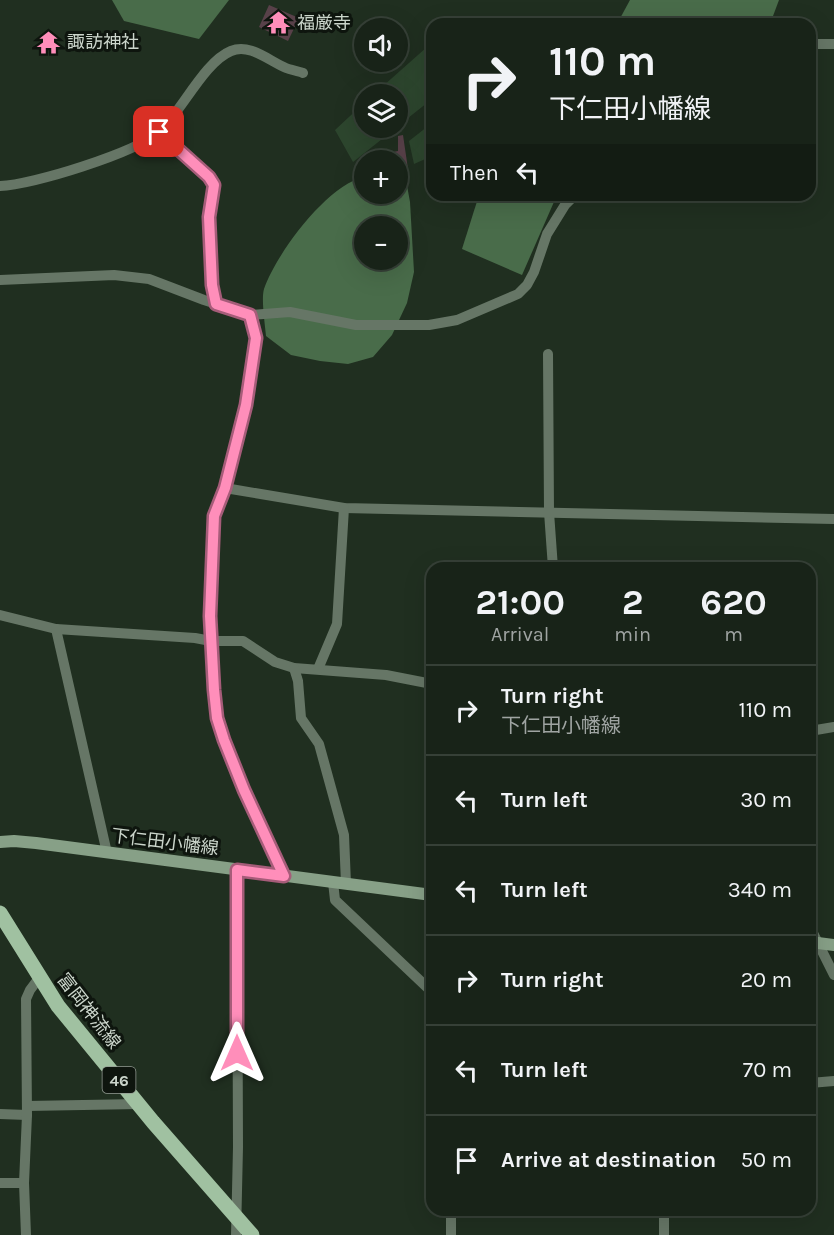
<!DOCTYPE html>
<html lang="en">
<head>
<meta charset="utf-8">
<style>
	body { margin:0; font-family:Karla,"Noto Sans JP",sans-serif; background:#212b21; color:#f1f3f6; height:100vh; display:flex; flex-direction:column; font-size:22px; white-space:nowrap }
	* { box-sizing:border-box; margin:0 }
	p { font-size:20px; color:#9fa4a2 }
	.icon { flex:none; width:33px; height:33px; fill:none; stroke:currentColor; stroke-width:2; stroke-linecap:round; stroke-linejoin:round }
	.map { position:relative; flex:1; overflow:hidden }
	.drawer { position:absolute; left:426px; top:562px; width:390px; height:654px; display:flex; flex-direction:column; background:#182318; border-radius:18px; box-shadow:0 6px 24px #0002,0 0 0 2px #364037 }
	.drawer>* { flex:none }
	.top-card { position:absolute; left:426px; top:18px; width:390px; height:183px; border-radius:18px; box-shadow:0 6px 24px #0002,0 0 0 2px #364037; background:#182318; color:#f1f3f6; overflow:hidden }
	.buttons { position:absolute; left:354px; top:18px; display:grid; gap:12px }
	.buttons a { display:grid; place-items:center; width:54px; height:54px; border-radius:50%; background:#182318; box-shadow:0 6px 24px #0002,0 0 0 2px #364037; font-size:30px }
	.pin { position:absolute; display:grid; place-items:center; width:51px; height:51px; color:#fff; margin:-26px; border-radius:12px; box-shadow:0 3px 9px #0006 }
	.me { position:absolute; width:66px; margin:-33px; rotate:0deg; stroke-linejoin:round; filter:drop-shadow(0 0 4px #0008) }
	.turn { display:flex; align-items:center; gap:21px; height:126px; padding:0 24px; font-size:27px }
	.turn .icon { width:78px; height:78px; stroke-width:2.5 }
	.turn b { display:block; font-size:42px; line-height:51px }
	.then { display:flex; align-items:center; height:57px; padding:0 24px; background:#0003; gap:12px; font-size:22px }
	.eta { display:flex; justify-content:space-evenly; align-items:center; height:102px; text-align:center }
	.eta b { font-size:36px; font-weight:700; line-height:42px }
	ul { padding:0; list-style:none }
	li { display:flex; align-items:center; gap:18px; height:90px; padding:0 24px; border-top:2px solid #364037 }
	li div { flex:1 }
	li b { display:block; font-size:22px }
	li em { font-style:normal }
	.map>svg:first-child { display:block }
	.green { fill:#2d462e }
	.forest { fill:#496c4a; fill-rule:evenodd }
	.building { fill:#584149 }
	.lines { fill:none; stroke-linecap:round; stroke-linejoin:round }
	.street { stroke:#667666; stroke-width:10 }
	.secondary { stroke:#87a087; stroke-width:12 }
	.primary { stroke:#a0c1a1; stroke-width:15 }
	.route-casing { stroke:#a65c79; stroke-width:15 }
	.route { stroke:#ff8eba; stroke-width:10 }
	.labels { text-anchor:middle; stroke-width:6; stroke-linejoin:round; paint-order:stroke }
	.shield { fill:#0e150e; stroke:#929b92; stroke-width:1.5 }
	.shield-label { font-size:16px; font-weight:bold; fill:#cbd5cb }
	.poi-label { font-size:18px; fill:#cbd5cb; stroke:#0e150e; text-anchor:start }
	.street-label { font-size:18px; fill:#cbd5cb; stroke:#0e150e }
</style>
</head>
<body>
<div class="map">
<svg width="834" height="1235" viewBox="0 0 834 1235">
	<rect width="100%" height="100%" fill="#202f20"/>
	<!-- green -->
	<g class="green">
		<polygon points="427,47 432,54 432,99 398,126 398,94 374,94"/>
		<polygon points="364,103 364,128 396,128 353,162 335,130"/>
		<polygon points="432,123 432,156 414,164 409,141"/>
	</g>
	<!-- forest -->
	<g class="forest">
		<polygon points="112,0 229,0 199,39 124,21"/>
		<polygon points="630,0 779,0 770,24 617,24"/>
		<path d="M364,177V194H398V177L406,180L410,202L414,272L407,303L392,335L373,357L348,364L320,361L291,355L266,336C265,324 261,299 264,289C276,254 327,185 364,177ZM364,226H398V260H364Z"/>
		<polygon points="479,195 557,195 522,275 462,249"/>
	</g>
	<!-- building -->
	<g class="building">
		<polygon points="269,5 299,18 288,41 259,27"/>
		<polygon points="403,135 408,169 398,170 398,160 394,160 393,152 398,151 398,136"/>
	</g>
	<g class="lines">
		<!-- street -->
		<g class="street">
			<polyline points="810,44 834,44"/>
			<polyline points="159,132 209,177 214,185 209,217 212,284 216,304"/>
			<path d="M0,186C32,185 135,153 159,132C182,111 204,62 231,51C250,43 269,61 286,68C291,70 298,71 303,73"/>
			<polyline points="0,280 114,275 149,279 204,300 250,315 290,312 356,325 429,325 457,320 518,294 527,285 534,272 547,234 565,205 575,195"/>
			<polyline points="250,315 256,337 245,405 225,488 214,516 210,616 214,690 217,718 224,740 244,790 284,875"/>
			<polyline points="548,354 549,512 553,568"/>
			<polyline points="225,488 344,508 834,519"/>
			<polyline points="0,615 56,629 195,638 211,641 243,641 275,662 294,668 386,675 432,684"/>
			<polyline points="56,629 107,853"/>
			<polyline points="294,668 298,681 301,718 319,744 344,835 346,884"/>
			<polyline points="318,669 337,624 344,508"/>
			<polyline points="810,731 834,727"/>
			<polyline points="333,882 335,900 432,992"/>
			<polyline points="810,927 834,975"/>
			<polyline points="810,1083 834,1081"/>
			<polyline points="27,1106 139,1104"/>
			<polyline points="0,1114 27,1115"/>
			<polyline points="0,1183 24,1183"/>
			<polyline points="26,1235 24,1183 27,1115 26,999 30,990 39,978"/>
			<polyline points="236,1235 238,1147 237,870"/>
			<polyline points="451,1235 451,1210"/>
			<polyline points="664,1235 664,1210"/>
		</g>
		<!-- secondary -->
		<g class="secondary">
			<polyline points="0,842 14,841 36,843 432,895"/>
			<polyline points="810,942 834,945"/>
		</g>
		<!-- primary -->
		<polyline class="primary" points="0,913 58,1006 153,1122 252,1235"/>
	</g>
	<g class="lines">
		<defs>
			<polyline id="route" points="159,132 209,177 214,185 209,217 212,285 216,304 250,315 256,338 246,405 225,488 214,516 210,616 214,690 217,718 224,740 244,790 284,876 237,870 237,1053"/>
		</defs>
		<!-- route casing -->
		<use href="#route" class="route-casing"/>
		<!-- route -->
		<use href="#route" class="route"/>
	</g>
	<!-- icons -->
	<defs>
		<symbol id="temple-bare" viewBox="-9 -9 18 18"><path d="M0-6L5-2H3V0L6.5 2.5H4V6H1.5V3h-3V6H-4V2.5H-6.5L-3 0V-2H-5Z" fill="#ff8eba" stroke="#0e150e" stroke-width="2.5" paint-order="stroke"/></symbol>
	</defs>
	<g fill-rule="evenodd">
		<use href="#temple-bare" x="262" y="6" width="33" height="33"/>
		<use href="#temple-bare" x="32" y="26" width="33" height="33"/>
	</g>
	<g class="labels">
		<!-- shield labels -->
		<rect class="shield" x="102.5" y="1067" width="33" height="26" rx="4.5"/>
		<g class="shield-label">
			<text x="119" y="1086">46</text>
		</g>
		<!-- poi labels -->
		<g class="poi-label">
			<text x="297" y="29">福厳寺</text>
			<text x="67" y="48">諏訪神社</text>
		</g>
		<!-- street labels -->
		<g class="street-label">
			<text transform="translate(165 842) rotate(7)" y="6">下仁田小幡線</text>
			<text transform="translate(89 1011) rotate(52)" y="6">富岡神流線</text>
		</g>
	</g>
</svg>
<div class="buttons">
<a><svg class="icon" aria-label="sound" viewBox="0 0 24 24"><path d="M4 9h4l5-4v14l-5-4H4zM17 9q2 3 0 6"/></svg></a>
<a><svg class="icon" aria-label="layers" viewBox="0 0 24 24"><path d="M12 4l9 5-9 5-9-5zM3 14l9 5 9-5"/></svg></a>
<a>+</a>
<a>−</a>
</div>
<div class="pin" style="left:159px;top:132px;background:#d93025"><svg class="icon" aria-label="arrive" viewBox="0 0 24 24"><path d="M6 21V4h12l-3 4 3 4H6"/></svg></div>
<svg class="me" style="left:237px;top:1053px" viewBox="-20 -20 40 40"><path d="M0-17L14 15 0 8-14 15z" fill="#ff8eba" stroke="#fff" stroke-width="4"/></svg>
<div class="top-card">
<div class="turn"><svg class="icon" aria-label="right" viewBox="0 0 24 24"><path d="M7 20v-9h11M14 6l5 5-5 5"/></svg><div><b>110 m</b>下仁田小幡線</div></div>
<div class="then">Then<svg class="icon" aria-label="left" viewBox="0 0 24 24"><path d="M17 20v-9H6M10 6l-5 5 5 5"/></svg></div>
</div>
<section class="drawer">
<div class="eta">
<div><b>21:00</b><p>Arrival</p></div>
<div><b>2</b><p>min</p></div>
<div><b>620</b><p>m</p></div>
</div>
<ul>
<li><svg class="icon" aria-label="right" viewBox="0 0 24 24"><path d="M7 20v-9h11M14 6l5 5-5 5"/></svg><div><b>Turn right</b><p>下仁田小幡線</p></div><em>110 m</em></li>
<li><svg class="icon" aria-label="left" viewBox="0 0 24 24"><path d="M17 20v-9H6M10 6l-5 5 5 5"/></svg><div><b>Turn left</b></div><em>30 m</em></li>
<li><svg class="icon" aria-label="left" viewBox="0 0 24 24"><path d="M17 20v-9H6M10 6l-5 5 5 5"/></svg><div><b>Turn left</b></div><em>340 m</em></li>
<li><svg class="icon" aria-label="right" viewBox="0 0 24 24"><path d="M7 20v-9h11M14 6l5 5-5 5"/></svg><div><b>Turn right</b></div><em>20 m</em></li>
<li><svg class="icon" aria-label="left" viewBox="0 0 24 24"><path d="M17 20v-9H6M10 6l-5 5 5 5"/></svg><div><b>Turn left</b></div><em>70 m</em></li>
<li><svg class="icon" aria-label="arrive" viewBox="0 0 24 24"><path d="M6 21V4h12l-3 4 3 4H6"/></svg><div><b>Arrive at destination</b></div><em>50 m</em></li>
</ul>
</section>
</div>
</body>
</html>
